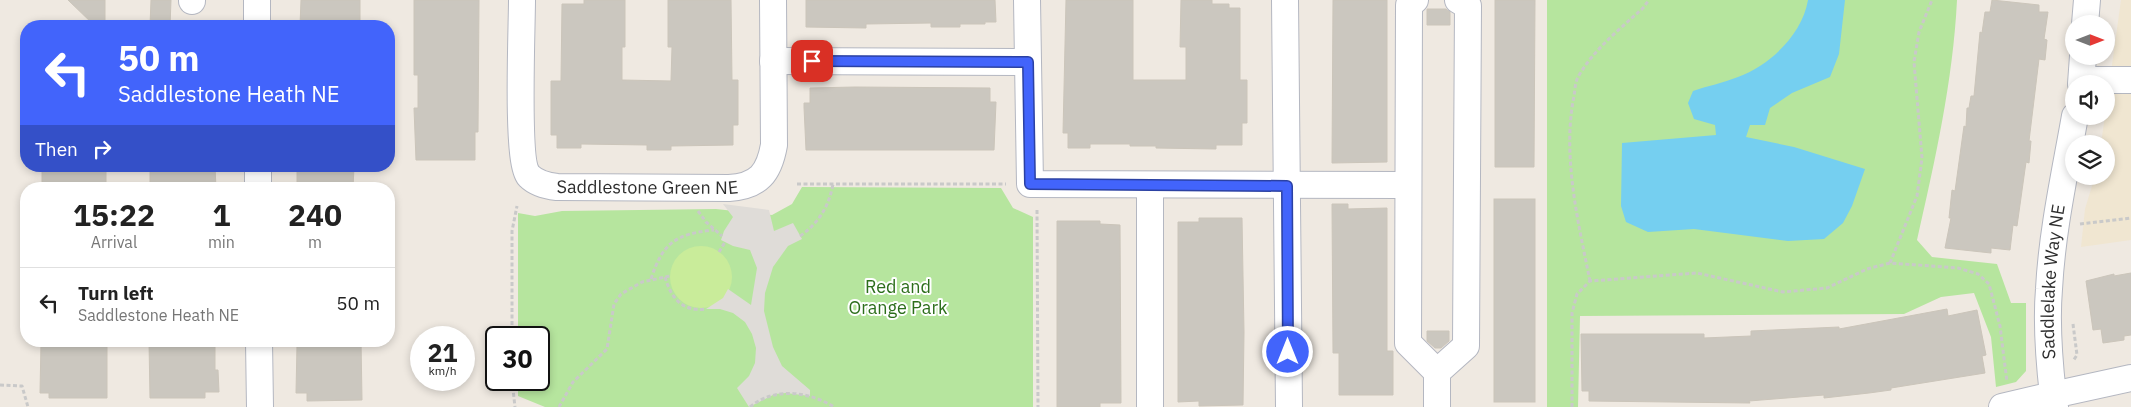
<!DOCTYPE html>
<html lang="en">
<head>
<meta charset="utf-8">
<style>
	body { margin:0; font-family:"IBM Plex Sans",sans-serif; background:#f6f6f6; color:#222; height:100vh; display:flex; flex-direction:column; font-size:19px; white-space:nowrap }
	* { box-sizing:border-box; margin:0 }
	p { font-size:16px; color:#767676 }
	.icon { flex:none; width:28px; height:28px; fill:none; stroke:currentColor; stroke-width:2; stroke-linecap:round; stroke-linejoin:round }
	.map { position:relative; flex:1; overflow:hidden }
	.side { position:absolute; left:20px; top:182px; width:375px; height:165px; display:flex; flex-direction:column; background:#fff; border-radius:20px; box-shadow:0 2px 8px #0003 }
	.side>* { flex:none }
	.guide { position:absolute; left:20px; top:20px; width:375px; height:152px; border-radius:20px; box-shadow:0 2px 8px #0003; background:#4264fb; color:#fff; overflow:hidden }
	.needle { width:32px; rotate:90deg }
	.controls { position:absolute; left:2065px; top:15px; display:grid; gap:10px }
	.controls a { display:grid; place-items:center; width:50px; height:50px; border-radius:50%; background:#fff; box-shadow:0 2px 8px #0003; font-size:25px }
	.speed { position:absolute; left:410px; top:326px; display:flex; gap:10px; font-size:25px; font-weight:700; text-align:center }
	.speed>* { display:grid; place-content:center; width:65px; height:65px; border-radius:50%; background:#fff; box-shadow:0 2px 8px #0003; line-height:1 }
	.speed small { font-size:12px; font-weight:400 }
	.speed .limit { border:2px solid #111; border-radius:8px; background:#fff; color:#111 }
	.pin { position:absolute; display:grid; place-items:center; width:42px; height:42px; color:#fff; margin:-21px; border-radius:10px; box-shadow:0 2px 8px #0006 }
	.me { position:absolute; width:55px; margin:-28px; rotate:0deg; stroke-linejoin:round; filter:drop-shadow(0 0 4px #0008) }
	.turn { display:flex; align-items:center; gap:18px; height:105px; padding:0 15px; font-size:22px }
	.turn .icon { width:65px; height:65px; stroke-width:2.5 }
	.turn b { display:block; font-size:35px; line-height:42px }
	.then { display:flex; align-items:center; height:48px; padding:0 15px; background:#0003; gap:10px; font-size:19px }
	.eta { display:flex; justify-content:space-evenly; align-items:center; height:85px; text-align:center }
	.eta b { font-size:30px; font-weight:700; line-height:35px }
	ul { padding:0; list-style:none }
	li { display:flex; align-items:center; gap:15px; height:70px; padding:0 15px; border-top:1px solid #e0e0e0 }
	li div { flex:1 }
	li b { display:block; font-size:19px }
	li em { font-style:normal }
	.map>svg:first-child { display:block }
	.education { fill:#f0e6d1 }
	.green { fill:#b6e59e }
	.pitch { fill:#c9ec9a }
	.plaza { fill:#dfdcd8 }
	.water { fill:#75cff0 }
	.building { fill:#cbc7bf; stroke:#cbc5ba }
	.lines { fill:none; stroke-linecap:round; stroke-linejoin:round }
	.minor-casing { stroke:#b4b7c1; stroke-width:28 }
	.path { stroke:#c9c9c9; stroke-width:3; stroke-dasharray:4 2.5; stroke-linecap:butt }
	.minor { stroke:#fff; stroke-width:26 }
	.route-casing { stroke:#2b41a3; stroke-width:12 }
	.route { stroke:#4264fb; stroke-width:9 }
	.labels { text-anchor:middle; stroke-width:4; stroke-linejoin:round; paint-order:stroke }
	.street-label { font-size:18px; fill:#2e2e2e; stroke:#fff }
	.park-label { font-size:18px; fill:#2c6e1b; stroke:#fff }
</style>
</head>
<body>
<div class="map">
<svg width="2131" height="407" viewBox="0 0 2131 407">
	<rect width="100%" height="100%" fill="#efe9e1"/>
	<!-- education -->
	<polygon class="education" points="2121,0 2131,0 2131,240 2081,247 2085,209 2095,176 2106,176 2106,144 2101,144"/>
	<!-- green -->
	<g class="green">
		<path d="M1547,0H1957C1953,81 1935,161 1917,240L1932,257L1997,264L2011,303H2026V371L2016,382L1996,387L1991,337L1974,293L1941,297L1904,314L1580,316L1578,407H1547Z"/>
		<polygon points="802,187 1001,188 1013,208 1033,217 1033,407 545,407 518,396 518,380 539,380 539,338 518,337 518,213 535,216 562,211 716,209 772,215 792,204"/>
	</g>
	<!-- pitch -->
	<circle class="pitch" cx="701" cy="277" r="31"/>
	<!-- plaza -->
	<polygon class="plaza" points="723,204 769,210 774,231 793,223 802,239 788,246 773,267 765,293 764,311 773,347 782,366 810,390 810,396 786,393 775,394 749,407 737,388 749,376 755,363 756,348 752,334 745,322 733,313 720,309 706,309 723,298 728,289 751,305 757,268 750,250 733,246 721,240 724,231 733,217"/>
	<!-- water -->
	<path class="water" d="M1808,0H1845L1839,54L1830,77L1792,93L1770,108L1765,125H1750L1746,137L1794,147L1865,169L1852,206L1843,223L1824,239L1788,241L1694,229L1648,232L1626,222L1621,206L1622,143L1716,135L1715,125L1694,119L1688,103L1693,91C1707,86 1723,83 1738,77C1770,65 1802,35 1808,0Z"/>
	<!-- building -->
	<g class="building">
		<polygon points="68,0 105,0 105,26 95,26"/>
		<polygon points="151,0 171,0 170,26 150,26"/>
		<polygon points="301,0 360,0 360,24 357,24 357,26 300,26"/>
		<polygon points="414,0 479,0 478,132 475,132 475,160 416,160 414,108 418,108 418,75 414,75"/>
		<polygon points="584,0 625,0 625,47 622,47 622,80 671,81 672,47 668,47 668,0 731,0 732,80 738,80 738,125 733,125 733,145 671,146 671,150 647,150 647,145 581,144 581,148 557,148 557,135 551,135 551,81 561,81 562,4 584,4"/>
		<polygon points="806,0 995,0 996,22 985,22 985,24 960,24 960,27 931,27 931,23 866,24 866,28 806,27"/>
		<polygon points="1066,0 1133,0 1133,80 1186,80 1186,47 1180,47 1181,0 1212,0 1212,4 1229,4 1229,8 1240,8 1240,80 1247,80 1247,123 1242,123 1242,145 1216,145 1216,149 1156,148 1156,146 1130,146 1130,144 1090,144 1090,148 1068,148 1068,133 1063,133"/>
		<polygon points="1333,0 1387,0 1387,162 1332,163"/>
		<polygon points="1495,0 1535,0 1534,167 1495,167"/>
		<polygon points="1992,0 2039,5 2039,12 2048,12 2044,39 2047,40 2045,60 2039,59 2029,141 2031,141 2029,163 2026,162 2017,226 2013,225 2010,250 1991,248 1991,253 1945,248 1951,218 1949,218 1952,190 1955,191 1964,126 1966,127 1967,108 1969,108 1971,96 1974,96 1980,32 1982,33 1985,12 1990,12"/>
		<polygon points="1427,9 1446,9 1450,12 1450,25 1427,25"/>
		<polygon points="855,87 990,88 990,102 996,102 994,150 806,150 804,107 804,103 810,103 810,88"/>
		<rect x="42" y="166" width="64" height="23"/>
		<polygon points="150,166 215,166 216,189 150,189"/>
		<polygon points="312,166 354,166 353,189 297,188 297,168 312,169"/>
		<rect x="1494" y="199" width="41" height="203"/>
		<polygon points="1332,204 1348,204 1348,209 1387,208 1387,351 1393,351 1393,395 1339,395 1339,353 1333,353"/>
		<polygon points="1199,218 1242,218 1244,332 1243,405 1199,406 1199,401 1178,402 1178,222 1199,222"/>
		<polygon points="1057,221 1100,221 1100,224 1120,225 1121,403 1100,403 1100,407 1057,407"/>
		<polygon points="2131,273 2131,335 2124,336 2124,340 2103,343 2101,329 2093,330 2086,281 2114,274 2114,276"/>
		<polygon points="1947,309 1948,316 1977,310 1986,355 1982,356 1985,373 1891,388 1891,390 1869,393 1824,398 1824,395 1749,401 1750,403 1589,401 1589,391 1582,391 1581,334 1704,334 1704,338 1751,336 1751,331 1839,327 1839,329"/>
		<polygon points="1427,331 1449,331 1449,341 1441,348 1435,348 1427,341"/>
		<polygon points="61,341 107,341 107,398 49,398 49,393 40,393 41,343 61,343"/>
		<polygon points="149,341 215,342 215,370 218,370 219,392 205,392 205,398 150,398"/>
		<polygon points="317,341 361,341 362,400 307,401 307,393 296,393 297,345 317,345"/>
	</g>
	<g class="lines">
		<defs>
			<g id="minor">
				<polyline points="192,0 192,1"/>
				<polyline points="257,0 257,26"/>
				<path id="s1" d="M522,0C522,27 516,162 529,176C536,183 548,186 557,187L729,188C759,186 769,173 774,145L773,0"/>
				<polyline points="1027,0 1030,184 1408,185"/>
				<polyline points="1285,0 1289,407"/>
				<polyline points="1415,0 1409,5 1408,343 1437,372 1437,407"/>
				<polyline points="2085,24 2087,0"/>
				<polyline points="773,61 1027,62"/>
				<polyline points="2082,80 2131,80"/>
				<polyline points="2081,84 2083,56"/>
				<polyline points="258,166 258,189"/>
				<polyline points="259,341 260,407"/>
				<polyline points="1437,372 1466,346 1468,6 1458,0"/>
				<polyline points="1150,407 1150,185"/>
				<path id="s2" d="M2002,407L2053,395C2049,360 2046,324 2049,289C2052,231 2065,173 2075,116"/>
				<polyline points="2055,407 2053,395 2131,378"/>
			</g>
		</defs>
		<!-- minor casing -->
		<use href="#minor" class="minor-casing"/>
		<!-- path -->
		<g class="path">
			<polyline points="797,184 1006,184"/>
			<polyline points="1037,210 1038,407"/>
			<polyline points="698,211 706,222 722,236"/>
			<polyline points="2080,224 2131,218"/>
			<path d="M800,236C819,223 829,206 833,184"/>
			<polyline points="719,252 725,242"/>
			<polyline points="1890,263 1917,196 1922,158 1914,62 1919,32 1932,0"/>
			<path d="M665,277C671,298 682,312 706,309"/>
			<path d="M651,279C663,242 676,234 714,230"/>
			<path d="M1590,281C1578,222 1562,155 1574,96C1575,90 1575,83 1578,77C1593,50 1620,29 1643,8L1649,0"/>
			<polyline points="2073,324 2077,355 2073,361"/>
			<polyline points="512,338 512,231 517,206"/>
			<polyline points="512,380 515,407"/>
			<polyline points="0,385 22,386 28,407"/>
			<polyline points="559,407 573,382 607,349 614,304 621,294 642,282 670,276"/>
			<path d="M750,407C774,387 808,391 834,407"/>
			<polyline points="1572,407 1572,313 1577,294 1590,281 1697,273 1783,292 1827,288 1867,269 1890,263 1958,268 1978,274 1989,284 2000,326 2007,382"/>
		</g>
		<!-- minor -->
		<use href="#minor" class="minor"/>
	</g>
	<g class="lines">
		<defs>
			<polyline id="route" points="812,61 1028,62 1030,184 1287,186 1288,352"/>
		</defs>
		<!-- route casing -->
		<use href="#route" class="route-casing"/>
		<!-- route -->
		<use href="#route" class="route"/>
	</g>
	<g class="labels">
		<!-- street labels -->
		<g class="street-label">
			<text dy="6" stroke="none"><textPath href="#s1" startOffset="298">Saddlestone Green NE</textPath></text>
			<text dy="6" stroke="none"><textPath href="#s2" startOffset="166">Saddlelake Way NE</textPath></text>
		</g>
		<!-- park labels -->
		<g class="park-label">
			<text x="898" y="293">Red and<tspan x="898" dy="21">Orange Park</tspan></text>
		</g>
	</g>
</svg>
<div class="controls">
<a><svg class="needle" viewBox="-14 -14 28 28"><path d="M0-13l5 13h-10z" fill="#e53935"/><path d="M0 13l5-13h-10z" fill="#767676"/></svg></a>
<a><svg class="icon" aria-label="sound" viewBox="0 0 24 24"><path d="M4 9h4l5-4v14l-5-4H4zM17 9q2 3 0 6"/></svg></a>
<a><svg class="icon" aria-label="layers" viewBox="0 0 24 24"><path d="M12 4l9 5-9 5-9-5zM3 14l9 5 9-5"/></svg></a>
</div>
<div class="speed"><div>21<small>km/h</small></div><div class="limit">30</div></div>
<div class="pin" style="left:812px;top:61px;background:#d93025"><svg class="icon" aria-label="arrive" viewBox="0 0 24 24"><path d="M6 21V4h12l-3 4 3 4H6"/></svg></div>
<svg class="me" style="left:1288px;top:352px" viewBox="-20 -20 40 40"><circle r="17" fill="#4264fb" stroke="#fff" stroke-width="3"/><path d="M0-11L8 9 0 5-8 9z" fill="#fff"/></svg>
<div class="guide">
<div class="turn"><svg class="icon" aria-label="left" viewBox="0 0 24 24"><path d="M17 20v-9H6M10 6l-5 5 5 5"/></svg><div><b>50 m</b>Saddlestone Heath NE</div></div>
<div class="then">Then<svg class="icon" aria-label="right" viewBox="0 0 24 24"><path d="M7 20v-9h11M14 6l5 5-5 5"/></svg></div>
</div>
<section class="side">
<div class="eta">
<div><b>15:22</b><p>Arrival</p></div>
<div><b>1</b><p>min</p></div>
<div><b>240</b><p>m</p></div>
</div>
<ul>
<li><svg class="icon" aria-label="left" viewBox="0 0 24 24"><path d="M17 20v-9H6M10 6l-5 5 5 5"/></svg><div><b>Turn left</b><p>Saddlestone Heath NE</p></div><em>50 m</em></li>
</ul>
</section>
</div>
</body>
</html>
